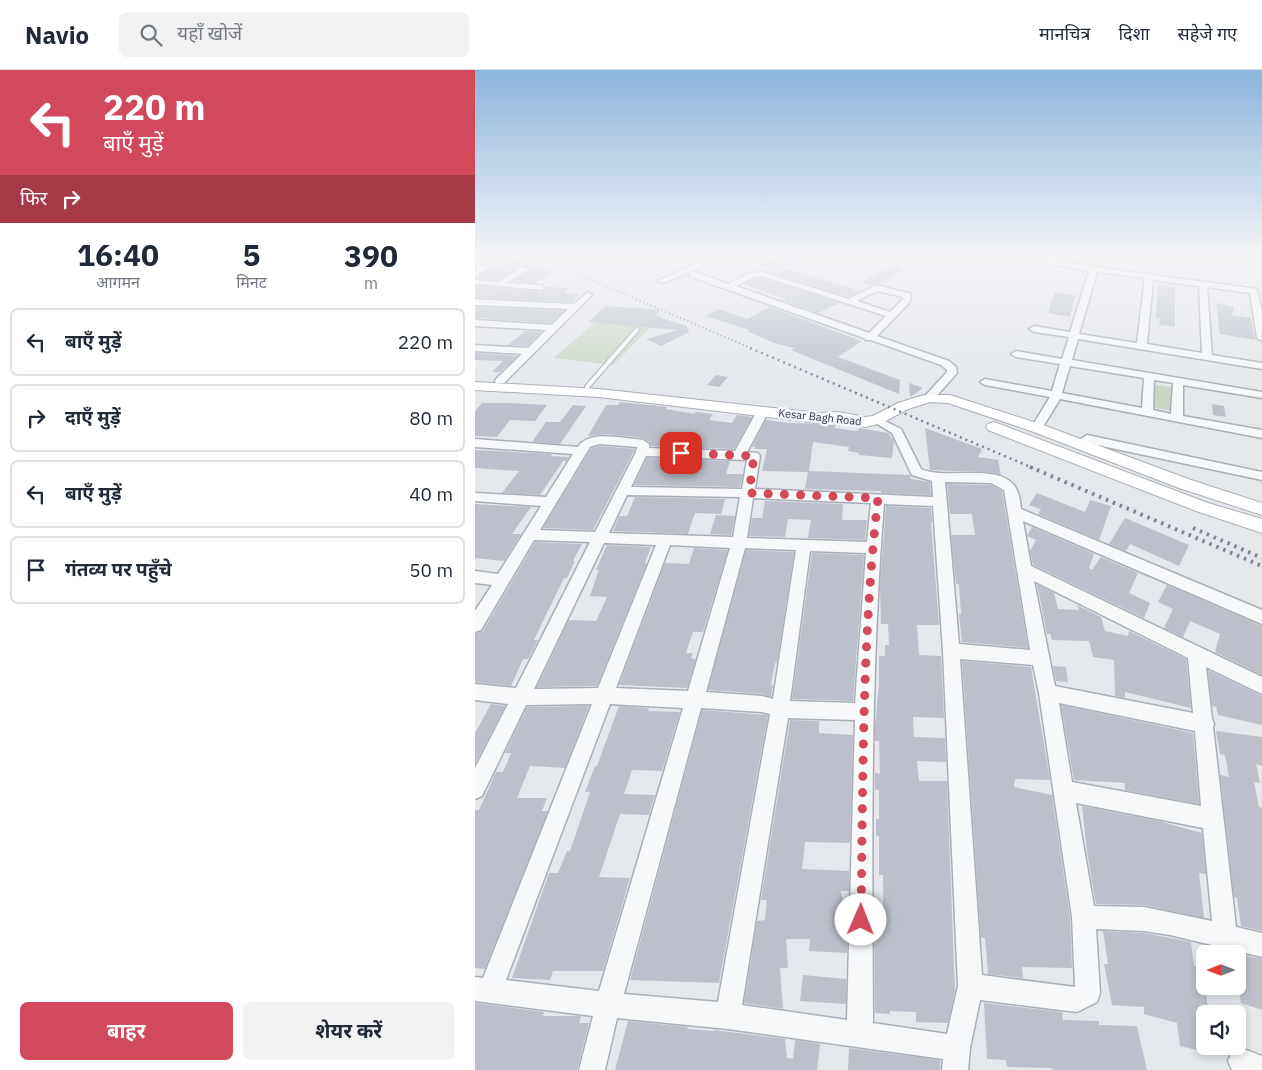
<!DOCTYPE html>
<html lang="hi">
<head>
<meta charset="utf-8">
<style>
	body { margin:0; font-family:"IBM Plex Sans","Noto Sans Devanagari",sans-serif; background:#f2f2f3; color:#1f2937; height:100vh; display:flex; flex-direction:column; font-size:19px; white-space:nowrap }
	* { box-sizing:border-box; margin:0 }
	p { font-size:16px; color:#747a83 }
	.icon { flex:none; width:28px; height:28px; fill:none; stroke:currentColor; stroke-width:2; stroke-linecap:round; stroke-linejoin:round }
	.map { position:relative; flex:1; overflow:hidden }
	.side { display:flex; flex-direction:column; background:#fff; width:475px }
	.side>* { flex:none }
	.banner { background:#d1495b; color:#fff; overflow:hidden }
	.needle { width:32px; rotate:270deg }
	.buttons { position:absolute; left:721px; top:875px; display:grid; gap:10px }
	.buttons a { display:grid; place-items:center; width:50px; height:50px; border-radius:8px; background:#fff; box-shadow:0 2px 8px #0003; font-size:25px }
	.pin { position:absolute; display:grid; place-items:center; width:42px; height:42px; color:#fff; margin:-21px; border-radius:10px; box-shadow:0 2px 8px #0006 }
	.me { position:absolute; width:55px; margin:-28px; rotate:1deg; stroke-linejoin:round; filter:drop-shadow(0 0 4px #0008) }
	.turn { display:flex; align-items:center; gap:18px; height:105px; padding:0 20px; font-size:22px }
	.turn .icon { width:65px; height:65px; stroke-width:2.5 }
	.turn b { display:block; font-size:35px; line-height:42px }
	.then { display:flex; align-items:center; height:48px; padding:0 20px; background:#0003; gap:10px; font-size:19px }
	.eta { display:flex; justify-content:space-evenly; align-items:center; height:85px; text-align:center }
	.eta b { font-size:30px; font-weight:700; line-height:35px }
	.primary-button { display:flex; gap:10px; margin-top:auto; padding:10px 20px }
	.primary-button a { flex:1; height:58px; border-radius:8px; background:#d1495b; color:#fff; font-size:20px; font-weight:700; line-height:58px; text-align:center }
	.primary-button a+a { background:#f2f2f3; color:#1f2937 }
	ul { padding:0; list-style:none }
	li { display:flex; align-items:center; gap:15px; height:68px; margin:0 10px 8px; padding:0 10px; border:2px solid #e0e1e3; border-radius:8px }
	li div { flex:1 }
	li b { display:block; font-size:19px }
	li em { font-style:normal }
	header { display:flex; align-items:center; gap:30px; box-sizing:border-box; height:70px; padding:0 25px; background:#fff; border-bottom:1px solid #e0e1e3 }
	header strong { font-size:24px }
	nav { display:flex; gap:28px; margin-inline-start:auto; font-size:18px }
	.search { width:350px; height:45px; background:#f2f2f3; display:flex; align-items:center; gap:12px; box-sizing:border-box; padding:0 18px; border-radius:8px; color:#747a83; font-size:19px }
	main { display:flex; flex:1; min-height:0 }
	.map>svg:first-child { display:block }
	.green { fill:#c9d6c5 }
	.building { fill:#bbc0ca }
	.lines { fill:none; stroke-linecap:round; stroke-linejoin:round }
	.lane-casing { stroke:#a9aeb7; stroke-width:2 }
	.street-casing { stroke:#a9aeb7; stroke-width:3 }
	.secondary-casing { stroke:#a9aeb7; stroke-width:2 }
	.lane { fill:#f7f8fa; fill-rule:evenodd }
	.street { fill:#f7f8fa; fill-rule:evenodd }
	.secondary { fill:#fff; fill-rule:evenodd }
	.rail-far2 { stroke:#7d8696; stroke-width:2; stroke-dasharray:1 3; stroke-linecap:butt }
	.rail-far1 { stroke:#7d8696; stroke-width:2.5; stroke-dasharray:2 4; stroke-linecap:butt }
	.rail { stroke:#7d8696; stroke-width:4; stroke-dasharray:2.5 5; stroke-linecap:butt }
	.route { stroke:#d1495b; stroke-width:9; stroke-dasharray:0 16.2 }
	.labels { text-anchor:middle; stroke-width:5; stroke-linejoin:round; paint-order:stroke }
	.far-street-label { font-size:11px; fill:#2b3445; stroke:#f4f6f9 }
</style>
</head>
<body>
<header>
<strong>Navio</strong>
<div class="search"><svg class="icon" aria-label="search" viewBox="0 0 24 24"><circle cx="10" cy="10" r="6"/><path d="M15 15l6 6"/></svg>यहाँ खोजें</div>
<nav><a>मानचित्र</a><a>दिशा</a><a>सहेजे गए</a></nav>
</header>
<main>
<section class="side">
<div class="banner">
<div class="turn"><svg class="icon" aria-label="left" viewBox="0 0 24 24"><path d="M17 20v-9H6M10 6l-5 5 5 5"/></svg><div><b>220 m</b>बाएँ मुड़ें</div></div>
<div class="then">फिर<svg class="icon" aria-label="right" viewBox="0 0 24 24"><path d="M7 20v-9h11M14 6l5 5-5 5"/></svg></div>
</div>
<div class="eta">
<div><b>16:40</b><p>आगमन</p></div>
<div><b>5</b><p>मिनट</p></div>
<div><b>390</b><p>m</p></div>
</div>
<ul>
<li><svg class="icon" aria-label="left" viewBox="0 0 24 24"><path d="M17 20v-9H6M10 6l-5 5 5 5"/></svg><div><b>बाएँ मुड़ें</b></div><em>220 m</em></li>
<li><svg class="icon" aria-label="right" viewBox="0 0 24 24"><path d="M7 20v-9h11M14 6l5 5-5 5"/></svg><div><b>दाएँ मुड़ें</b></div><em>80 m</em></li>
<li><svg class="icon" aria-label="left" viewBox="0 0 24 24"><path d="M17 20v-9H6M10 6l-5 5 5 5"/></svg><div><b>बाएँ मुड़ें</b></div><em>40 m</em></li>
<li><svg class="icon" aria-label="arrive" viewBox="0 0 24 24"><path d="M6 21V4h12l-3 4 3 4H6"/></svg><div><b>गंतव्य पर पहुँचे</b></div><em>50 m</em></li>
</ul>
<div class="primary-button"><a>बाहर</a><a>शेयर करें</a></div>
</section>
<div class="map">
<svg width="787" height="1000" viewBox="0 0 787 1000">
	<rect width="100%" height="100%" fill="#e4e7ec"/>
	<!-- green -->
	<g class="green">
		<polygon points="133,241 187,246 138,295 79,288"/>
		<polygon points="678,314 699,318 697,341 675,337"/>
	</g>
	<!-- building -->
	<g class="building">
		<polygon points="305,185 334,185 308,198 385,221 374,227 290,201 298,198 284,195"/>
		<polygon points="34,191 51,193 79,201 60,213 39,211 56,199 48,195 23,210 2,208 15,199 20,199"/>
		<polygon points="423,193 427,201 404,214 397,215 387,212"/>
		<polygon points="287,208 365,233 360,236 356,236 344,243 307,230 311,229 269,214 280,209"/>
		<polygon points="683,215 700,217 700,257 684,255 685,248 681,248"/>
		<polygon points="0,216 68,222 70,217 94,218 89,223 104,224 98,232 0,227"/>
		<polygon points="580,222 600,225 595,247 573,243"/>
		<polygon points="741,233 759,237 757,245 776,248 780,270 745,264"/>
		<polygon points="131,236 185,240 180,246 212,256 214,262 186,276 171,269 203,260 113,252"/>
		<polygon points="0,237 89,241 76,253 0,248"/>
		<polygon points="295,237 387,271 363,287 425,310 424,324 316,280 319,278 299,273 272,261 274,260 231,246 244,239 272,249"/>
		<polygon points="50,261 67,262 52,276 33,275"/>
		<polygon points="0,283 43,286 25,302 17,302 28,291 0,290"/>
		<polygon points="241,305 253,307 244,317 232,315"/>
		<polygon points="434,313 448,318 435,327"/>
		<polygon points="145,332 192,337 191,339 219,344 221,342 238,344 234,350 257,353 262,345 277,347 259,379 176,376 175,372 168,368 133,364 113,366 131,335 143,335"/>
		<polygon points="7,333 32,333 72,335 60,351 35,350 22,367 0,366 0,341"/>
		<polygon points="737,334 749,336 751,347 738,345"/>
		<polygon points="98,335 111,336 85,374 57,372 71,352 85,352"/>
		<polygon points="291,350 313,353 356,354 361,355 359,358 383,361 384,358 413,363 419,371 417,388 384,385 384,383 373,381 374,377 338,372 334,401 435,405 436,409 455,412 456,425 406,423 406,421 330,419 333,402 287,401 292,379 280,379 280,377 277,377"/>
		<polygon points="450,358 507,379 503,387 523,390 526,405 508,402 455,400"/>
		<polygon points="124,376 160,379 118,460 68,458 116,379"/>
		<polygon points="0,380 77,384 76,386 94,387 91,392 89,390 65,425 27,423 44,401 0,398"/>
		<polygon points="172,388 195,389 190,402 214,402 219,390 255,391 251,404 268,404 265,417 159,415"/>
		<polygon points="472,414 516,415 527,421 553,578 487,572 484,544 486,544 484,514 481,514 476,465 500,465 497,444 475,444"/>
		<polygon points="562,423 610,442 615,430 636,436 624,470 563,444 566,439 554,435"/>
		<polygon points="160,427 250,429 246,444 220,443 213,464 138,461 144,446 152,446"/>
		<polygon points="290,431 368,434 367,450 392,450 390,470 333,468 336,450 313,449 310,467 274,466 277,448 287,448"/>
		<polygon points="0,434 56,437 37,464 46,464 29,491 0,488"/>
		<polygon points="411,436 456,438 457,452 456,452 464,555 442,555 444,585 466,586 469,648 438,647 439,667 470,668 471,692 442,691 444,711 472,711 480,922 473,953 441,952 441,942 415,941 415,944 400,943 399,845 408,845 408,805 404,805 404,766 401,766 401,749 404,749 404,720 400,720 400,703 405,704 404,671 400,671 400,656 404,614 404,586 410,586 410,575 414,575 413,554 406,554 405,517"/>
		<polygon points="241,445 260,446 256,465 235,464"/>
		<polygon points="650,448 714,475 704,496 655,474 651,481 634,474"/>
		<polygon points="557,457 619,484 614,498 617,500 626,487 663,503 654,523 675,533 669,548 558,495 555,481 561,470 552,466"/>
		<polygon points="60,472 107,474 98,491 100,491 92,508 89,508 59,570 63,570 53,589 48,589 36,616 0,612 0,564 8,561"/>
		<polygon points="132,475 176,477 170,493 172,493 122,616 62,617 94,550 121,551 132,527 115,526 124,500 121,500"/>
		<polygon points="219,478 253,480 228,562 218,562 211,583 218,583 216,588 221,589 212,618 144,615 190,493 214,494"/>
		<polygon points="271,480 319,482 302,593 300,593 296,615 298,615 296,627 287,624 233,620"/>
		<polygon points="337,483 389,485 378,631 317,629"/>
		<polygon points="562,514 579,523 583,539 604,540 602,535 626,547 630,561 653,566 654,561 711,589 716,638 650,622 650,628 640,626 639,590 618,587 614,571 577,570 575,564 572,564"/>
		<polygon points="692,515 787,556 787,605 740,582 745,564 715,551 708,567 689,558 698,539 683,532"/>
		<polygon points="487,591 556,597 575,710 540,709 539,717 577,725 595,847 597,898 547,897 548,908 513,904 510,868 506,868"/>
		<polygon points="578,596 591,597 593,612 581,611"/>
		<polygon points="733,600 787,626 787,655 743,645 741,637 737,636"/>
		<polygon points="16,634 30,636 0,694 0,663"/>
		<polygon points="586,635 718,663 724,734 650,720 650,713 599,710"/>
		<polygon points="114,636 90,698 55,696 42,728 72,728 67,741 73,741 10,899 0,898 0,740 4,740 21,702 28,702 36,683 30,683 52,637"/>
		<polygon points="144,636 174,638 173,641 205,642 187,701 157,700 149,724 180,725 174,745 145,744 124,807 155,808 128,901 78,901 75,910 37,908 74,803 83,803 92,781 95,781 115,722 110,722 120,696 122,696"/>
		<polygon points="227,640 293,645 244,913 155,910"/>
		<polygon points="315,650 344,651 344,663 378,665 375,773 330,772 327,799 374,801 374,821 366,821 373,860 372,883 334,881 335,869 311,869 313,898 305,898 308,939 269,933 282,851 290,850 292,830 286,830"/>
		<polygon points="741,661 787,667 787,696 781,694 785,713 779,712 784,737 787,738 787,861 766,856 762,828 759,827 745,705 754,707 750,685 745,684"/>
		<polygon points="607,736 683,751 727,763 731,804 724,803 729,848 669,835 621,834 612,782"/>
		<polygon points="628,861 669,863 716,872 719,896 730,898 730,916 734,944 730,944 730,982 705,976 702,953 669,944 669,937 637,935 629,894 633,894"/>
		<polygon points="762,884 787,889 787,940 766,933 762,906"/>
		<polygon points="328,905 371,909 371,934 325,931"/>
		<polygon points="0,933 69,942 68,946 106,946 104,953 114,953 102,1000 0,1000"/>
		<polygon points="509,933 587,942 588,950 624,951 624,955 662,956 672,1000 577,1000 577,998 532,997 531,990 512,989"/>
		<polygon points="153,951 213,957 212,959 239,961 239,960 310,969 312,988 318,989 320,970 345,974 342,1000 140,1000"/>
		<polygon points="374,978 465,990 465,1000 373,1000"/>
	</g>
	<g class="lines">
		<defs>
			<polygon id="lane" points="161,258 165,259 114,318 110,318 110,316"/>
			<g id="street">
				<polygon points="241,185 252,185 189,213 182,211"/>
				<path d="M534,185H551L619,197L782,219L787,242V271L782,268L775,223L732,217L737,285L787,293V299L603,269L597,290L787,322V328L708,315V346L787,360V368L585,329L566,360H558L556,358L575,327L510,315L505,312L510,309L577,321L585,294L541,287L536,284L541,281L587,289L594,267L559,262L554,259L559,256L595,262L614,201L538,187ZM622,202L670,208L662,273L604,264ZM678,210L724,216L727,283L672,274ZM595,296L669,308L667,338L587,323ZM679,310L698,313L696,344L678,340Z"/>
				<polygon points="0,194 13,196 14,198 0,207 0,201 3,199 0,198"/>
				<polygon points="47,197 54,199 33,213 65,215 68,216 68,220 0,214 0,210 23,212"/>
				<path d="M214,202H220L253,214L274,203L287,202L374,229L401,215L436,224L435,232L402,266L474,291L481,297L482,303L458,330H450L448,328L450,326L472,302V300L466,295L396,270H391L389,268L214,206ZM287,206L411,246L394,263L261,216L279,207ZM402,221L428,227V229L415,242L382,231Z"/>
				<polygon points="113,222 117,225 29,313 21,313 20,311 21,309 47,284 0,281 0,275 53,278 71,260 0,256 0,250 77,255 93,239 0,235 0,229 99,234"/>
				<path d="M288,338L294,341L272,382L283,383L285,386L280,419L458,427L457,411L437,405L417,363L396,350L402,347L426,359L446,399C470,410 520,394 538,414C544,421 545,430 546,439L787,540V554L548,451L556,496L787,607V624L731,597L737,649L739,654L738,657L761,857L787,863V887L695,865L669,861L621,859L625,923L622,932L602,942L505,930L495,978L493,1000H467L468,989L253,959L142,948L130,1000H104L118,946L0,931V907L8,908L117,634L51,635L7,726L0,729V698L33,634L0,630V614L41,618L115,472L59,470L6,560L0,562V541L17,515L0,513V501L23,504L66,436L0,431V423L71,427L98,384L0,377V369L103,377C114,359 150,369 168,370L174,374V378L260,381L282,341ZM124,374L162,377L161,382L120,462L65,460L115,377ZM171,386L272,390L267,419L156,417ZM470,412L516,413L529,420L555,580L484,574ZM152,425L265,427L258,467L134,463ZM278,428L396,433L392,472L272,468ZM409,434L458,436L468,581L483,916L472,964L398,953C397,780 395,607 409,434ZM129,473L181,475L123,618L59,619ZM195,475L255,478L213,621L141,618ZM270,478L321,480L298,629L287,626L231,622ZM335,481L391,483L380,633L315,631ZM559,511L713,588L718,643L580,616ZM485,589L558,595L564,623L597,847L600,917L507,905ZM584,633L720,661L726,736L597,712ZM135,634L208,638L124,921L31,910ZM226,638L287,642L295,644L243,932L149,924ZM313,648L380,650L372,950L267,935ZM601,733L728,758L737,851L669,837L619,836Z"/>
				<polygon points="612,365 787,402 787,410 608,372 606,369"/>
				<polygon points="766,978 787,986 787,1000 757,1000 753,991 757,982"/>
			</g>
			<g id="secondary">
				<polygon points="0,312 124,319 343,343 364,342 390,347 398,346 423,333 449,325 475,325 568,355 716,410 787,433 787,445 704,418 556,361 473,333 455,332 433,339 407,353 390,357 364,352 343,353 124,327 0,320"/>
				<polygon points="519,352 733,433 787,449 787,463 721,441 513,360 511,357 513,354"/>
			</g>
		</defs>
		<!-- lane casing -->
		<use href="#lane" class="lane-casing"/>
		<!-- street casing -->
		<use href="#street" class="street-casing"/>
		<!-- secondary casing -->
		<use href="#secondary" class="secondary-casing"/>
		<!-- lane -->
		<use href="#lane" class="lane"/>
		<!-- street -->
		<use href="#street" class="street"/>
		<!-- secondary -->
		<use href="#secondary" class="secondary"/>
		<!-- rail-far2 -->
		<polyline class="rail-far2" points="58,185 278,279"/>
		<!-- rail-far1 -->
		<polyline class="rail-far1" points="275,278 558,398"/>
		<!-- rail -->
		<g class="rail">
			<polyline points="555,397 787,496"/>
			<polyline points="718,458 787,488"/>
		</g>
	</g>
	<!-- sky -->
	<linearGradient id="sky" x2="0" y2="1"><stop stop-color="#8bb4dd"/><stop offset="0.57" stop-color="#f3f4f6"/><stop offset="1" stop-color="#f3f4f6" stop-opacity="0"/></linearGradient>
	<rect width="787" height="325" fill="url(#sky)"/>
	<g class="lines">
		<!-- route -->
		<path class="route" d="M206,383L279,386L274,423L403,428C387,568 388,709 386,850"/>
	</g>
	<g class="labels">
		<!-- far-street labels -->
		<g class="far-street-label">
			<text transform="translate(345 347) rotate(6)" y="4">Kesar Bagh Road</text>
		</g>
	</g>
</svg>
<div class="buttons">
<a><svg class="needle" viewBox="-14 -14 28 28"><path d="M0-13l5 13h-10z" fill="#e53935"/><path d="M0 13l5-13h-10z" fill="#747a83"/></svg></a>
<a><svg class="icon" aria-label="sound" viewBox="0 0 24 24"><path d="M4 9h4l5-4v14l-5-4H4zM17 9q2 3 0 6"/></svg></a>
</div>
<div class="pin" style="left:206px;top:383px;background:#d93025"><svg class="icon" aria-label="arrive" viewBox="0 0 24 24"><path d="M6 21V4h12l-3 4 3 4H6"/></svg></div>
<svg class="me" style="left:386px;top:850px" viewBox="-20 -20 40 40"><circle r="19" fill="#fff"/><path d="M0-13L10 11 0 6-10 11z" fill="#d1495b"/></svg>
</div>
</main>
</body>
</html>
